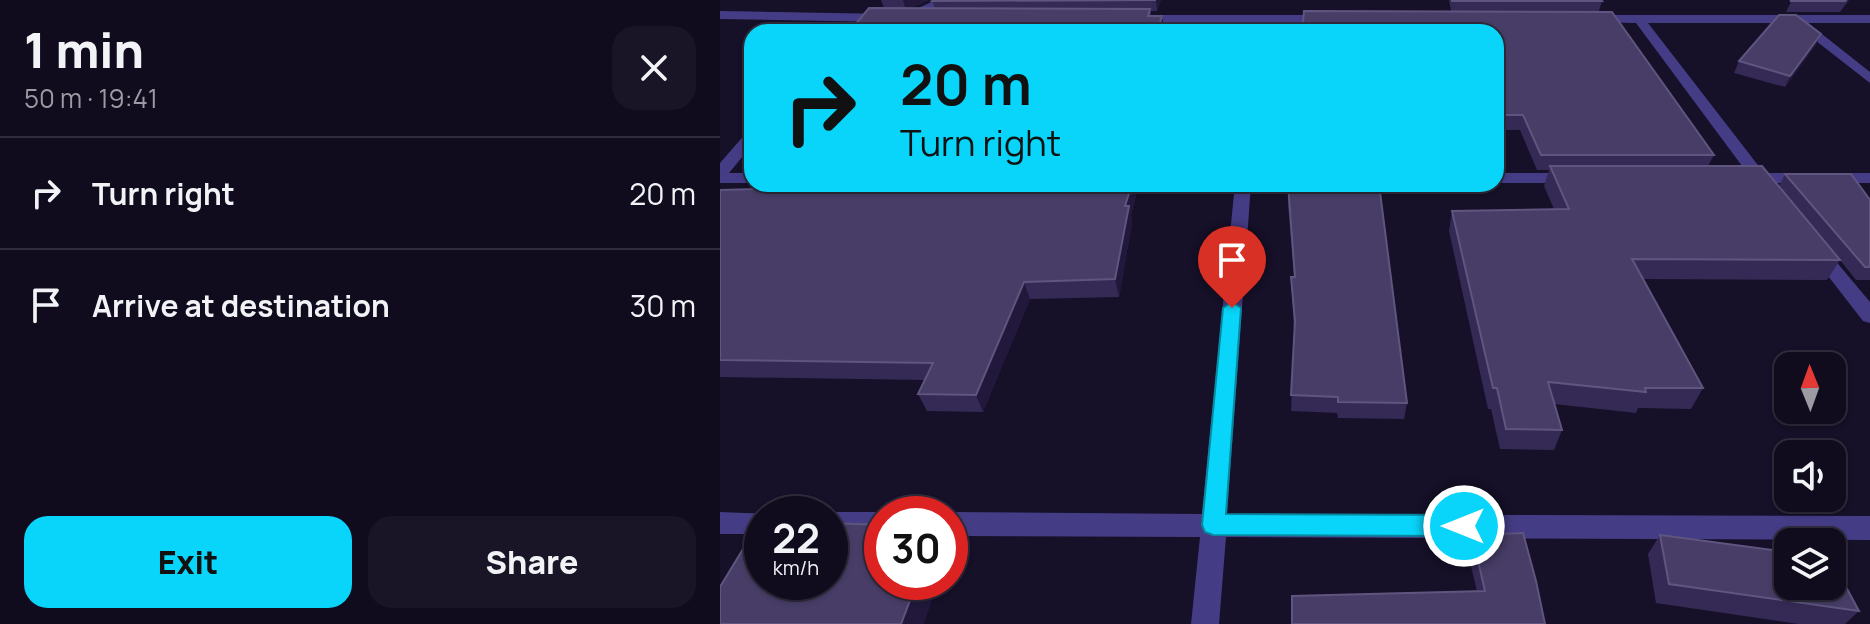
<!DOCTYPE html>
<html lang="en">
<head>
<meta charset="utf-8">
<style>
	body { margin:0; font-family:Manrope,sans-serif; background:#191527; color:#f1f3f6; height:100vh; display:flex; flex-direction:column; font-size:30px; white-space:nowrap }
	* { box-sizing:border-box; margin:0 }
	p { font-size:26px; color:#9c9ba4 }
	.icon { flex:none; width:44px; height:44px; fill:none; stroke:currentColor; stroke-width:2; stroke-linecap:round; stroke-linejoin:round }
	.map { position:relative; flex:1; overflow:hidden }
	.side { display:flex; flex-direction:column; background:#100c1e; width:720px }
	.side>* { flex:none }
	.top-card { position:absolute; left:24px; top:24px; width:760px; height:168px; border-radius:24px; box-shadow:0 2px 6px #0004,0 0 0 2px #302c3c; background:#09d4f9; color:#111; overflow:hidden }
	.needle { width:52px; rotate:359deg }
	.controls { position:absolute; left:1054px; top:352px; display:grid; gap:16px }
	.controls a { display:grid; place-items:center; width:72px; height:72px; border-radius:16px; background:#100c1e; box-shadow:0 2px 6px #0004,0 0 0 2px #302c3c; font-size:40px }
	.speed { position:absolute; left:24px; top:496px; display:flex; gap:16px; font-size:40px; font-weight:700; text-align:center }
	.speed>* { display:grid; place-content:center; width:104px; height:104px; border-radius:50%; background:#100c1e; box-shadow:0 2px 6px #0004,0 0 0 2px #302c3c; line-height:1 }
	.speed small { font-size:20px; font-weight:400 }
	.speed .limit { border:12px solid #d22; background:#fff; color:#111 }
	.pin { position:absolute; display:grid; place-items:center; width:68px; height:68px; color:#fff; margin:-82px -34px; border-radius:50% 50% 50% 0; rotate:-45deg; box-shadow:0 0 8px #0007 }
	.pin .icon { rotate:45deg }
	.me { position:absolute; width:88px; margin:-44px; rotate:270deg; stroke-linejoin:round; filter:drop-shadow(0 0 6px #0008) }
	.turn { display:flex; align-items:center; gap:28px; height:168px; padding:0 24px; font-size:36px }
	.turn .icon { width:104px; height:104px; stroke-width:2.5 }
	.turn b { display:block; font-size:56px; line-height:68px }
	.round { display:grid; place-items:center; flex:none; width:84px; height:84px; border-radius:24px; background:#191527 }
	.head { display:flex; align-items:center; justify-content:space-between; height:136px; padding:0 24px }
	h1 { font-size:48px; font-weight:800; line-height:60px }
	.cta { display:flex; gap:16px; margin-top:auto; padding:16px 24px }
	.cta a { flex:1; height:92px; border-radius:24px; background:#09d4f9; color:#111; font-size:32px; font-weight:800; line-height:92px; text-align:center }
	.cta a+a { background:#191527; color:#f1f3f6 }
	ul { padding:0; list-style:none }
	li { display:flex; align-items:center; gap:24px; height:112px; padding:0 24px; border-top:2px solid #302c3c }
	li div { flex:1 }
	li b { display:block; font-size:30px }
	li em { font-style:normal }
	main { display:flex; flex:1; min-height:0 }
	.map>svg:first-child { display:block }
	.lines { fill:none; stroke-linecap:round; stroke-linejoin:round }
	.street { fill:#443d86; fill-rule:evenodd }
	.wall { fill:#352a55 }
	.shaded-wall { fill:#21183b }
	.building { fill:#473d67; stroke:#5f557f; stroke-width:2 }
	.route { fill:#09d4f9; stroke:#068aa2; stroke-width:2 }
</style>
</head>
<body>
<main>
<section class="side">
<div class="head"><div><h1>1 min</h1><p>50 m · 19:41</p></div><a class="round"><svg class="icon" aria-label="close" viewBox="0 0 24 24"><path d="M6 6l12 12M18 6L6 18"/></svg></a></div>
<ul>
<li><svg class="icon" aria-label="right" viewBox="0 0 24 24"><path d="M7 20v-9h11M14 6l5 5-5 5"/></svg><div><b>Turn right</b></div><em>20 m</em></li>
<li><svg class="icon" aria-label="arrive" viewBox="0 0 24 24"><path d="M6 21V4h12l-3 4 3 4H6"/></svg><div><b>Arrive at destination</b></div><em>30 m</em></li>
</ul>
<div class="cta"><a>Exit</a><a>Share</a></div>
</section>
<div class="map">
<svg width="1150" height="624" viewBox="0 0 1150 624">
	<rect width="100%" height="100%" fill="#161028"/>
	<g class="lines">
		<!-- street -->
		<g class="street">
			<polygon points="216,0 232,0 186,21 176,18"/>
			<polygon points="0,11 168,14 174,18 168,22 0,19"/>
			<polygon points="416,15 608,15 614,19 608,23 412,22 410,19"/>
			<polygon points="872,15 1150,15 1150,23 1088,23 1150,72 1150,83 1073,23 928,23 1044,173 1150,173 1150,183 1052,183 1055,188 1053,192 1041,192 1035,183 1026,181 1024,178 1028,174 916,23 868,22 868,16"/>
			<polygon points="32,130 32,145 9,173 32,173 32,183 0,183 0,163 27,132"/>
			<polygon points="776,173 852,173 860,178 852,183 776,183"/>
			<polygon points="515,184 531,184 507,514 1150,516 1150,540 506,537 499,624 471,624 480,537 230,536 230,514 226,514 230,512 482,514"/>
			<polygon points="1097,244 1103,246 1150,302 1150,323 1143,321 1091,254 1088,250 1091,246"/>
			<polygon points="0,512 49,514 42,514 42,534 0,534"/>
			<polygon points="110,512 162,512 169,514 162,514 162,534 110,534 110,514 103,514"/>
		</g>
	</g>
	<!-- wall -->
	<g class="wall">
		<polygon points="161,0 209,0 192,8 215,9 212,1 441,0 437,11 431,11 431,16 442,16 444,30 444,32 129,32 164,8"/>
		<polygon points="729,0 881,0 882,1 879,11 994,155 988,166 1059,186 1065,174 1150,200 1150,280 1136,280 1120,260 1107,280 923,279 983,388 971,409 918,408 916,413 834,404 842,430 834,450 780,449 771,409 768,409 729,231 732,211 834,209 824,186 829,170 817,170 800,130 776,130 776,32 731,11"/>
		<polygon points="1072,0 1129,0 1120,12 1066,12"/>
		<polygon points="1096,45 1065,87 1014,73 1019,61"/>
		<polygon points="43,184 419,184 411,215 412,223 399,297 310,299 263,412 207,411 198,394 205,380 0,377 0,190 38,189"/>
		<polygon points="568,184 687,403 684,419 618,418 617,413 571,411 574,331 571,277 574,277 568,205"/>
		<polygon points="752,535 825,624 757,591 747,550"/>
		<polygon points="940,535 1139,611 1125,624 1079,624 936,603 928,554"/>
	</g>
	<!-- shaded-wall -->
	<g class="shaded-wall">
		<polygon points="183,0 209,0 186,11"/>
		<polygon points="436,0 441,0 437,11"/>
		<polygon points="442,16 444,32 437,32"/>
		<polygon points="1101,34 1096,45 1065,87 1070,76"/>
		<polygon points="412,184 419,184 411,215 412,223 399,297 395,279 405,206"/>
		<polygon points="304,282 310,299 263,412 256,395"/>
		<polygon points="197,582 218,582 204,624 181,624"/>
	</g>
	<!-- building -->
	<g class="building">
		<polygon points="213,0 436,0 212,1"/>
		<polygon points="732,0 881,0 882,1 732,1"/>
		<polygon points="1072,0 1126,0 1125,1 1070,1"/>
		<polygon points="149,8 430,9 428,16 442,16 437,32 129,32"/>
		<polygon points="584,11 892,12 994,155 821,155 803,115 776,115 776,32 582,32"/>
		<polygon points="1059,15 1076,15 1101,34 1070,76 1019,61"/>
		<polygon points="830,166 1042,166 1120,260 912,259 983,388 925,388 926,392 828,382 842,430 786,429 777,388 773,388 732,211 849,209"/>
		<polygon points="1065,174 1131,174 1150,200 1150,267 1145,267"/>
		<polygon points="43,184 412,184 405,206 409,206 395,279 304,282 256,395 198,394 213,363 0,360 0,190 38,189"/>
		<polygon points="568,184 659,184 687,403 618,402 618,397 571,395 575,321 571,277 575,277"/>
		<polygon points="40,521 42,521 42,582 110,582 110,523 162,525 162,582 197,582 181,624 0,624 0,587"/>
		<polygon points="803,533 816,581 825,624 572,624 572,596 765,591 752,535"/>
		<polygon points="940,535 1068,552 1068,586 1112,586 1112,561 1139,611 949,584"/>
	</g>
	<!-- route -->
	<polygon class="route" points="512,302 521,308 506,514 744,515 752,518 755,526 752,533 744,536 493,535 485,532 482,525 503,308"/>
</svg>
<div class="controls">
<a><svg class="needle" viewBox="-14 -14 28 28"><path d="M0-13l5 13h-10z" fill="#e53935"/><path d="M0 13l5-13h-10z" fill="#9c9ba4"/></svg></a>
<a><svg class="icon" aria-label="sound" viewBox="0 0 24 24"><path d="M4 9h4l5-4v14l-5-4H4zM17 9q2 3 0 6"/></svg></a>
<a><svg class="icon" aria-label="layers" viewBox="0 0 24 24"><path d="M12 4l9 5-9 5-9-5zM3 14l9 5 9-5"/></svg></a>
</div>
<div class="speed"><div>22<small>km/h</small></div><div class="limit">30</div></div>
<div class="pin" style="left:512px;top:308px;background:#d93025"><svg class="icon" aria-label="arrive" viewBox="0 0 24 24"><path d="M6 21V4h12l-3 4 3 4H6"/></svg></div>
<svg class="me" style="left:744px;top:526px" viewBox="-20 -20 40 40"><circle r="17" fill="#09d4f9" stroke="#fff" stroke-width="3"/><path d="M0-11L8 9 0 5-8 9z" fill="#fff"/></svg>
<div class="top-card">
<div class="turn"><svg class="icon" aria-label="right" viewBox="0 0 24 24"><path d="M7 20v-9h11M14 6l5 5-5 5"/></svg><div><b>20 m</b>Turn right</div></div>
</div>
</div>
</main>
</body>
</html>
